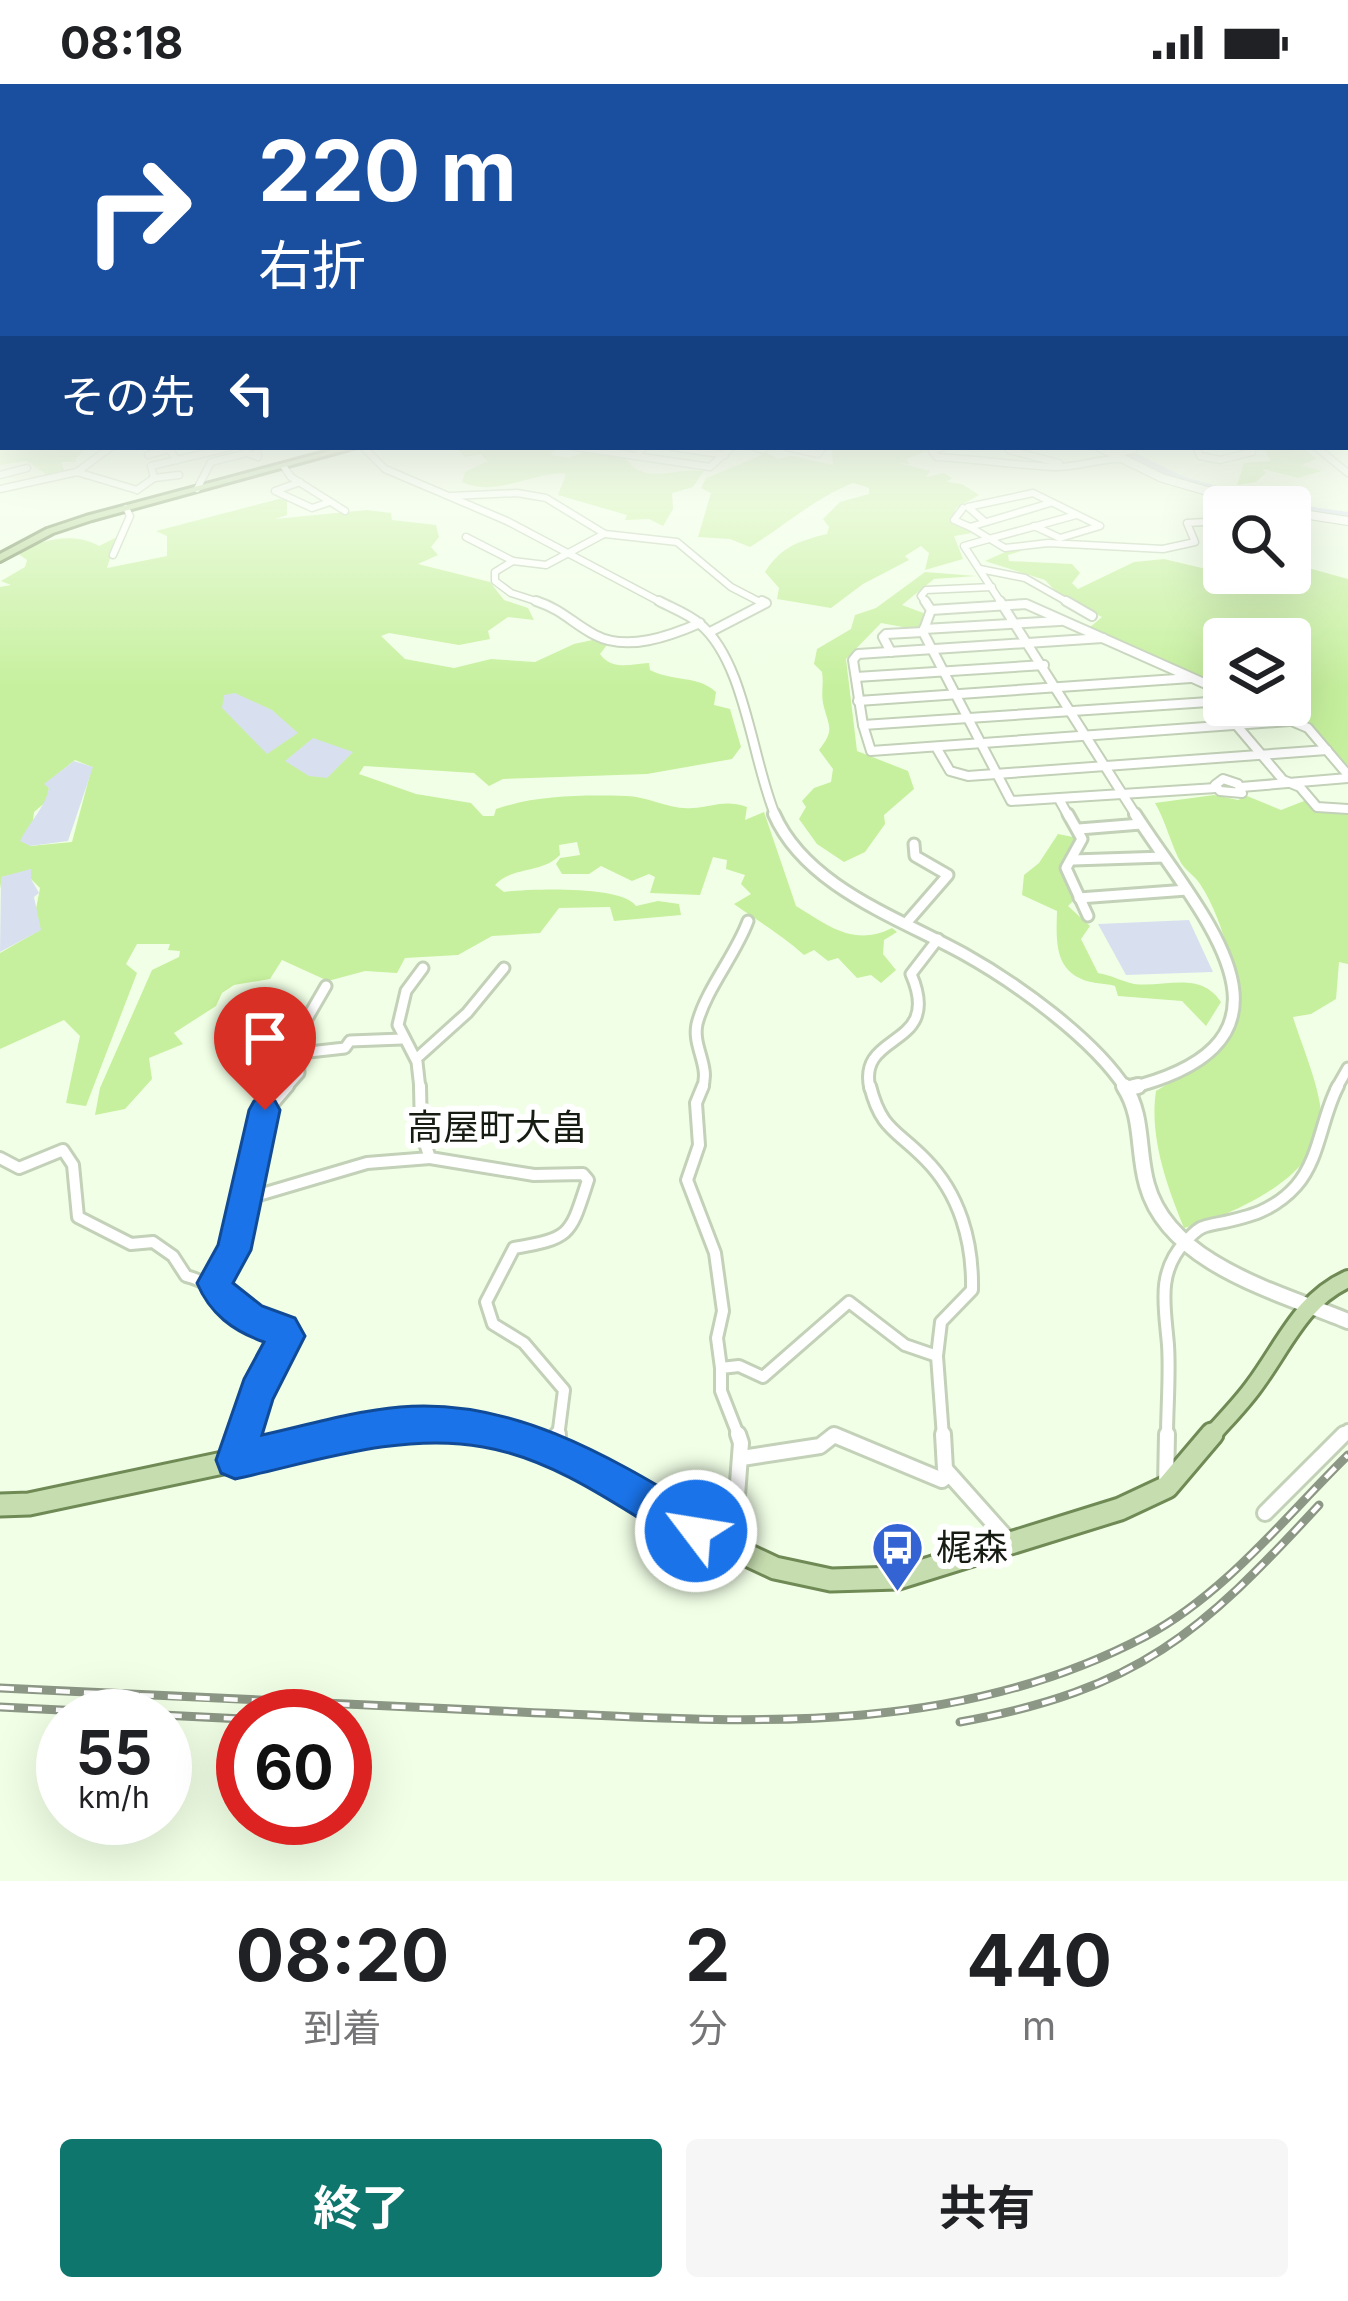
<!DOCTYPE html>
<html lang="ja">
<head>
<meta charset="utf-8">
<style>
	body { margin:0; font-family:Inter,"Noto Sans JP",sans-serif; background:#f6f6f6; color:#202124; height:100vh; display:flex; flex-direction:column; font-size:45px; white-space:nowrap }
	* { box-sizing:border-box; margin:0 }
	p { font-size:39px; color:#757577 }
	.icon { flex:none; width:66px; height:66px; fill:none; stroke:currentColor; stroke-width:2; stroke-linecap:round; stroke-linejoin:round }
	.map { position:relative; height:1797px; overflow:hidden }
	.panel { display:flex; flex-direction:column; background:#fff; flex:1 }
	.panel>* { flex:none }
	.top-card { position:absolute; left:0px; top:0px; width:1350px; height:366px; box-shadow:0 12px 48px #0002; background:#1a4fa0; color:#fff; overflow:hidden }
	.buttons { position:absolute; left:1203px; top:402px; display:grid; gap:24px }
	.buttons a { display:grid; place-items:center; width:108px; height:108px; border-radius:12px; background:#fff; box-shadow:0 12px 48px #0002; font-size:60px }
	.speed { position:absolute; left:36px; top:1605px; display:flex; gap:24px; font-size:60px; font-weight:700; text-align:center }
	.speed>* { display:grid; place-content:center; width:156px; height:156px; border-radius:50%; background:#fff; box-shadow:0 12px 48px #0002; line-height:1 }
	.speed small { font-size:30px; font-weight:400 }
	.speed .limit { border:18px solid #d22; background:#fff; color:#111 }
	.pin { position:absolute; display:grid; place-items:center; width:102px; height:102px; color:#fff; margin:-123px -51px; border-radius:50% 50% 50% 0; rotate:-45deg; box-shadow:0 0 12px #0007 }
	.pin .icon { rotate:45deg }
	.me { position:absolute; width:132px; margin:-66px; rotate:301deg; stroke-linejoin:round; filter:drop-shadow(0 0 9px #0008) }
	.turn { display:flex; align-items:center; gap:42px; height:252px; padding:0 60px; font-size:54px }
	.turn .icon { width:156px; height:156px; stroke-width:2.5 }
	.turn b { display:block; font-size:84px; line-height:102px }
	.then { display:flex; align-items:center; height:114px; padding:0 60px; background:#0003; gap:24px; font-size:45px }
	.eta { display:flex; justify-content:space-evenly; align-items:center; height:204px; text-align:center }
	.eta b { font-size:72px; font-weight:700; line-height:84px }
	.primary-button { display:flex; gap:24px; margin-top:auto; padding:24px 60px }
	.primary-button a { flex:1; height:138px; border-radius:12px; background:#0f766e; color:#fff; font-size:48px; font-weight:700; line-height:138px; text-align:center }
	.primary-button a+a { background:#f6f6f6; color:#202124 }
	.status { display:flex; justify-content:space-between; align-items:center; height:84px; padding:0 60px; background:#fff; direction:ltr }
	.status svg { height:33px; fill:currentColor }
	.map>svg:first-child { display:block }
	.green { fill:#c6f09d; fill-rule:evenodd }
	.water { fill:#d8e0f0 }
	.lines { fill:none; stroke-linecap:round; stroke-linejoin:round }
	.river { fill:#d8e0f0; fill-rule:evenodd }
	.minor-far4-casing { stroke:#c3d1b8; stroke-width:9 }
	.minor-far3-casing { stroke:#c3d1b8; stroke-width:12 }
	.minor-far2-casing { stroke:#c3d1b8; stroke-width:15 }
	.minor-far1-casing { stroke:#c3d1b8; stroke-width:16 }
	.minor-casing { stroke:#c3d1b8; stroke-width:20 }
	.tertiary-far3-casing { stroke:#c3d1b8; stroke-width:9 }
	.tertiary-far2-casing { stroke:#c3d1b8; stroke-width:12 }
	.tertiary-far1-casing { stroke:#c3d1b8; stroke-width:16 }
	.tertiary-casing { stroke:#c3d1b8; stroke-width:20 }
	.secondary-casing { stroke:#c3d1b8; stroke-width:10 }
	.primary-far1-casing { stroke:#708a56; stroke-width:22 }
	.primary-casing { stroke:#708a56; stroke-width:27 }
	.trunk-casing { stroke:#708a56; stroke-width:6 }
	.minor-far4 { stroke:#fff; stroke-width:6 }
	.minor-far3 { stroke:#fff; stroke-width:8 }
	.minor-far2 { stroke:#fff; stroke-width:9 }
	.minor-far1 { stroke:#fff; stroke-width:10 }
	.minor { stroke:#fff; stroke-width:14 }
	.tertiary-far3 { stroke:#fff; stroke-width:6 }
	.tertiary-far2 { stroke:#fff; stroke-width:8 }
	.tertiary-far1 { stroke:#fff; stroke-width:10 }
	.tertiary { stroke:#fff; stroke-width:14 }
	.secondary { stroke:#fff; stroke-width:8 }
	.primary-far1 { stroke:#c6ddaf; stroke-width:16 }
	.primary { stroke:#c6ddaf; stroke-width:21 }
	.trunk { fill:#b3d294; fill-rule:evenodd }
	.rail-casing { stroke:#8d9785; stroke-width:9 }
	.rail { stroke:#fff; stroke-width:4.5; stroke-dasharray:14; stroke-linecap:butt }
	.route { fill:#1a73e8; stroke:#114b97; stroke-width:3 }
	.labels { text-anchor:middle; stroke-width:12; stroke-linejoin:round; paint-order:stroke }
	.quarter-label { font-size:36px; fill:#171c13; stroke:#fff }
	.near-poi-label { font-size:36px; fill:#171c13; stroke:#fff; text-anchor:start }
</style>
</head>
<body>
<div class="status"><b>08:18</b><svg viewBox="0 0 49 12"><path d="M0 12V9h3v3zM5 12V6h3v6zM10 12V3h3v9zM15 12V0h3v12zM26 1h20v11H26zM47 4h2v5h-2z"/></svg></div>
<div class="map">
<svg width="1348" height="1797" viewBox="0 0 1348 1797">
	<rect width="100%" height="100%" fill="#f1ffe6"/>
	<!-- green -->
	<g class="green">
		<polygon points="0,356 3,363 87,363 75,375 77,378 61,378 65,388 47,391 27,377 0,381"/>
		<path d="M456,363H558L550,371L570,374L588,366L624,372C643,403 673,383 704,387L693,403L672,409L673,425L663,442L649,435L625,436L627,431L558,411L566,390L561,389C528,391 493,413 462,398L465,388L488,377L481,370L465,373Z"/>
		<path d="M832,363H936L906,375L909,380L898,379L930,387L926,393L944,389L952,394L947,398L962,400L979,411L956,424L951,436L972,449L954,452L963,475L925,486L929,469L921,462L905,472L909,476L863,500L831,524L777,515L779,504L765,488C781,463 798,457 827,450L829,443L823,435L840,418L869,410V404L853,399C813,415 786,441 750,463L730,455L698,453L711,409L701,404L706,394L767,369L778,375L791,372L833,381Z"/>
		<polygon points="1252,363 1303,363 1316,375 1302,381 1322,387 1298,394 1263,385 1266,389 1256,398 1237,401 1244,379 1271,377 1265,367"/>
		<path d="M279,415L287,416V431L275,435L367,426L391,429L392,436L436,441L439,453L431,463L438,471L418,480L490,498L504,516L528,524L534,536L508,533L488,547L490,555L459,561L389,549L381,552L405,575L454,584L491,575L535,578L574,560L597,555L607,561L600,570C612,587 631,580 649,579L650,586C673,598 698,591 716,608L714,621L730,625L741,663L732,675L647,690L503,695L489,702L474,689L364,682L359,690L416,710L471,719L483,732H494L496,725C538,711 581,711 626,712C647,712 669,726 692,724C714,723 724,715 747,723L745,736L764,728L796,822C829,842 854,863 892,844L897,848L884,856L883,870L896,886L881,899L871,891L857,894L838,874L828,877L814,866L804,871C781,850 759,838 734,820L751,810L741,800L745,791L726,785L727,776L713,773L700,811L650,809L655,793L649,790L632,797L601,782L589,790H562L556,780L560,774L580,771L577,758L559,761L560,771C542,790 512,782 495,801L504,808C528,805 621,801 636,822L658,817L679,820L681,831L614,837L610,823L559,824L540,849L492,852L458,871L405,874L397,889L365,887L328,897L282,876L270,895L234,901L222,909L216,922L174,949L183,960L149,974L152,995L125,1025L95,1031L100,1004L152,886L179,873L180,867L168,866L170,860H137L126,880L137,889L86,1022L66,1019L80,952L64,936L0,965V869L40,846L36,825L40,804L31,795L30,786L2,793L0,805V503L11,501L1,497L25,483L27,476L17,469C43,455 74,448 99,462L117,453L107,484L167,472V452L156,447ZM75,676L92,683L72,758L30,762L34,728L47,717L49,704L45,700Z"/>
		<polygon points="1014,464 1021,467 1008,471 1009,477 1072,480 1080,489 1072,499 1078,505 1134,478 1164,475 1202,484 1224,473 1224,489 1290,489 1290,479 1348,495 1348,682 1310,642 1263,621 1290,621 1290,555 1224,555 1224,604 1089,544 1102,533 1061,513 1045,496 985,477"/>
		<path d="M925,488L976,492L934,495L902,521L926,530L919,546L881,539L846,575L857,667L908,687L914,705L884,731L885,740L865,768L844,778L817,760L799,735L806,723L802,717L814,704L831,698L833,685L819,666C836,645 828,642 823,619C821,607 824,600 822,588L814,580L817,565L851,545L855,531L876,524Z"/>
		<path d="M1214,711L1238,716L1247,712L1281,726L1304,717L1348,722V880L1339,878L1336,915L1311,930L1293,933C1301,960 1325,1014 1321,1042C1314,1095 1229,1133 1184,1144C1167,1102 1149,1053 1156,1007C1221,968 1254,951 1229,869C1222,846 1214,821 1200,800C1195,792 1186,787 1181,779C1171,761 1166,738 1155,719Z"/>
		<path d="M1058,750L1078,754L1062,786L1074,816L1068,822L1090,842L1081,855L1098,889C1111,891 1121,897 1134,900C1165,904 1200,886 1221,918L1206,942L1182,917L1118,912L1115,902C1109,900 1102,900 1096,899C1054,892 1056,860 1057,827L1022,811L1024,791L1039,779Z"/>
	</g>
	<!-- water -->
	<g class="water">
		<polygon points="235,609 272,626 298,649 267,670 222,624 224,611"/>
		<polygon points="313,654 353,668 327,694 309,692 285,677"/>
		<path d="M74,677L93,683L68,757L30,762L20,757C29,739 46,722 49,704L44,700Z"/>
		<polygon points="31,785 31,795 39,809 34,813 41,846 0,868 1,793"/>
		<polygon points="1189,836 1213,888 1126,891 1098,840"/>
	</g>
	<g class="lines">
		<!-- river -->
		<path class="river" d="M1105,363C1136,363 1163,386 1192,395C1243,410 1295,421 1348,428V434L1290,426V423H1277L1180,398Z"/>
		<defs>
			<g id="minor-far4">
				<polyline points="576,363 636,372"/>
				<polyline points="644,363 636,372 710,383 732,363"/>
				<polyline points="673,363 725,371"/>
				<polyline points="754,363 763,366"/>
				<polyline points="787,363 818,370 823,363"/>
				<path d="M943,363L932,367L937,373C976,375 1014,381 1053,383C1074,384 1097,375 1119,375"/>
				<polyline points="1196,363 1200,372 1220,376 1252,368 1251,363"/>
				<polyline points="1009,366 1059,379"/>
				<polyline points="1112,370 1134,366 1126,363"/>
				<polyline points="148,371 169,365 177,376"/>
				<polyline points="284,383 291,393 345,427"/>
				<polyline points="77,388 111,363"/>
				<polyline points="0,391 27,384"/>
				<polyline points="154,394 179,391"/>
				<polyline points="300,398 275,407 312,424 330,418"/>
				<polyline points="0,405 77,388 137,406"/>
				<polyline points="197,405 211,378 247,369 258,373 257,363"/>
				<polyline points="137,406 154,394 151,382 231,363 227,363"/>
				<polyline points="451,412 517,409 546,414 605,450 677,458 731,503 764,520"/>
				<polyline points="1050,419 970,443 1005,464 1048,459 1163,465 1195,458 1187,439 1224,437"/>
				<polyline points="963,424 954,436 970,443"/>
				<polyline points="984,437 968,423 1033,409 1100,442 1060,454 1034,442"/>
				<polyline points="466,453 513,477"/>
				<polyline points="989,455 1076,431"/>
				<polyline points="113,471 130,432 126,424"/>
				<polyline points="980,485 1025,494 1071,520"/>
				<polyline points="545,520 511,509 495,497 495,488 513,477 546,481 604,450"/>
				<polyline points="927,520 921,512 926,506 992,503"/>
			</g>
			<g id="minor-far3">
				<path d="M536,517C563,526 572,539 595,551C627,568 670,552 700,539"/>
				<polyline points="925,517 931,526 923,548 1011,717 1216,704"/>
				<polyline points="1066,517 1092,532"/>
				<polyline points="931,526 1026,520 1224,608"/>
				<polyline points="924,545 1060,537"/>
				<polyline points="710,548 766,519 762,517"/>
				<polyline points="1103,554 858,570 853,576 863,641 1224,617"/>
				<polyline points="891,568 883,553 886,550 923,548"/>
				<polyline points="856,593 1044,581"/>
				<polyline points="858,617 1191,594"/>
				<polyline points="1254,621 1308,644 1348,691"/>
				<polyline points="863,641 871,667 1290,637"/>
				<polyline points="1238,643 1283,696 1300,703 1317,723 1348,725"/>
				<polyline points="936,663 950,687 968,692 1327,666"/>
				<polygon points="1223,695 1238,700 1242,709 1220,707 1215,701"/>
				<polyline points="1241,703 1348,694"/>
				<polyline points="1059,715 1069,733"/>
			</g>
			<g id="minor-far2">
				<polyline points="1068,730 1082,755 1066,784 1088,832"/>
				<polyline points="1079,745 1141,740"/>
				<polyline points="1073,776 1164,773"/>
				<polyline points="1079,814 1187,806"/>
				<polyline points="908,837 948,791 915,772 914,760"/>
				<polyline points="300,969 345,964 350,957 402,955"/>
				<polyline points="417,974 467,929 504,884"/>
				<polyline points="285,1005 299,989 297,952 326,902"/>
				<polyline points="420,1005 417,978 398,941 406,907 423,884"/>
				<path d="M702,1005C711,982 692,963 697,940C706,905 735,872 748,837"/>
				<path d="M870,1005C856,946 944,966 911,890L938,855"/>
				<polyline points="1336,1005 1348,984"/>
			</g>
			<g id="minor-far1">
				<path d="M420,1002L421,1048L430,1074L534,1091L583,1090L588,1096C570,1151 572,1154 514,1164L486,1218L493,1240L524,1259L564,1306L558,1353"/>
				<polyline points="703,1002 696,1019 699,1061 687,1096 715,1169 723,1227 717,1254 721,1284"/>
				<path d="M870,1002C881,1046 897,1046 925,1075C960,1110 973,1158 972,1206L941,1238L937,1272L943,1353"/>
				<path d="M0,1074L19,1084L63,1066L73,1081L78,1133L131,1160L153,1158L173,1172L186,1192C225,1202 239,1231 283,1246C284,1264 250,1328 242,1353"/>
				<polyline points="245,1115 367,1079 430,1074"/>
				<polyline points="214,1199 234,1166 255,1078 259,1036 288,1002"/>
				<polyline points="739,1353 721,1307 721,1284 739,1282 763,1293 849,1218 905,1261 937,1272"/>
				<polyline points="831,1353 839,1353"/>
				<path d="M1167,1353C1167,1323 1170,1291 1168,1261C1165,1223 1156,1189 1185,1158C1192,1151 1197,1144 1206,1142C1241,1134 1270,1131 1296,1102C1320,1075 1321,1034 1338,1002"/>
				<polyline points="1341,1353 1348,1346"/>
			</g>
			<g id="minor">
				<polyline points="943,1350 945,1385 1011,1459"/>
				<polyline points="556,1366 558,1350"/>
				<polyline points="742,1374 820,1362 834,1351 942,1396 947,1392"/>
				<polyline points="235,1375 243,1350"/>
				<polyline points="1166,1401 1167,1350"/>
				<polyline points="1265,1429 1344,1350"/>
				<polyline points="733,1464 741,1359 738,1350"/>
			</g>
			<g id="tertiary-far3">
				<polyline points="363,363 385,385 507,437 664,520"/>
				<polyline points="1316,363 1348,389"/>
				<polyline points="989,455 964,462 1002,520"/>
			</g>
			<g id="tertiary-far2">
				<path d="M659,517C672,524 689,530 700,540C746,579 752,678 776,733"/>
				<polyline points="1000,517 1137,733"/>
			</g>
			<g id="tertiary-far1">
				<path d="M774,730C806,803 899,834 964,870C1016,899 1094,955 1126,1005"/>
				<path d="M1126,1005C1325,957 1200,831 1135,730"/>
			</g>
			<g id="tertiary">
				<path d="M1124,1002C1144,1033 1137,1067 1147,1101C1169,1181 1281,1209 1348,1237"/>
				<polyline points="1126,1005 1138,1002"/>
			</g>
			<g id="secondary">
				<polyline points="1099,363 1162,394 1263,423"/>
				<polyline points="1290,428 1348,437"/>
			</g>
			<g id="primary-far1">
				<path d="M346,1353C399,1342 456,1335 509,1353"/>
				<path d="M1210,1353C1225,1336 1241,1320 1254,1302C1284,1262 1301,1216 1348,1195"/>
			</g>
			<g id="primary">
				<polyline points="501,1350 584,1380 696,1447 775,1484 831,1496 898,1494 1120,1425 1167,1403 1212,1350"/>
				<polyline points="0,1421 29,1420 360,1350"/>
			</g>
			<polygon id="trunk" points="344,363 357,363 92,436 53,449 0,477 0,470 47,445 86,432"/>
		</defs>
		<!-- minor-far4 casing -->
		<use href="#minor-far4" class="minor-far4-casing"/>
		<!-- minor-far3 casing -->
		<use href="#minor-far3" class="minor-far3-casing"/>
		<!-- minor-far2 casing -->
		<use href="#minor-far2" class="minor-far2-casing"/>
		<!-- minor-far1 casing -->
		<use href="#minor-far1" class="minor-far1-casing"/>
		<!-- minor casing -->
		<use href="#minor" class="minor-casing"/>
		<!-- tertiary-far3 casing -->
		<use href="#tertiary-far3" class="tertiary-far3-casing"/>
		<!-- tertiary-far2 casing -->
		<use href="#tertiary-far2" class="tertiary-far2-casing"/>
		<!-- tertiary-far1 casing -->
		<use href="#tertiary-far1" class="tertiary-far1-casing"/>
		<!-- tertiary casing -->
		<use href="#tertiary" class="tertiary-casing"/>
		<!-- secondary casing -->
		<use href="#secondary" class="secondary-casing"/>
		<!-- primary-far1 casing -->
		<use href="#primary-far1" class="primary-far1-casing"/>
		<!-- primary casing -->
		<use href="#primary" class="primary-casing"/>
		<!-- trunk casing -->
		<use href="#trunk" class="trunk-casing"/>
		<!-- minor-far4 -->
		<use href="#minor-far4" class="minor-far4"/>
		<!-- minor-far3 -->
		<use href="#minor-far3" class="minor-far3"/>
		<!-- minor-far2 -->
		<use href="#minor-far2" class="minor-far2"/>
		<!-- minor-far1 -->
		<use href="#minor-far1" class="minor-far1"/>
		<!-- minor -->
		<use href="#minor" class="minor"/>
		<!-- tertiary-far3 -->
		<use href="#tertiary-far3" class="tertiary-far3"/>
		<!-- tertiary-far2 -->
		<use href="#tertiary-far2" class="tertiary-far2"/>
		<!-- tertiary-far1 -->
		<use href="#tertiary-far1" class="tertiary-far1"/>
		<!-- tertiary -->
		<use href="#tertiary" class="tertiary"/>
		<!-- secondary -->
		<use href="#secondary" class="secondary"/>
		<!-- primary-far1 -->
		<use href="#primary-far1" class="primary-far1"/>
		<!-- primary -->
		<use href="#primary" class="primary"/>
		<!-- trunk -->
		<use href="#trunk" class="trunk"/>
		<defs>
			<g id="rail">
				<path d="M0,1604C166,1613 332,1620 498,1627C720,1636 942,1660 1146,1552C1225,1510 1285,1433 1348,1371"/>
				<polyline points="0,1623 243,1635"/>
				<path d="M960,1638C1138,1606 1201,1549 1319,1421"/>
			</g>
		</defs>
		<!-- rail casing -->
		<use href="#rail" class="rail-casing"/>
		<!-- rail -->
		<use href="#rail" class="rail"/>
	</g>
	<!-- sky -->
	<linearGradient id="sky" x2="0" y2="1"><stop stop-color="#a1c6eb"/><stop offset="0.58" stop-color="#f9fff4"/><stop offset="1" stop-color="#f9fff4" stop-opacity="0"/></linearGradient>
	<rect width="1348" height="604" fill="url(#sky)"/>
	<!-- route -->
	<path class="route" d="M265,1013L275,1017L280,1026L251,1166L233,1199L262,1222L295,1234L305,1252L273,1315L262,1351C307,1341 354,1327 400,1323C516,1313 615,1376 711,1433L716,1447L711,1461L696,1467L682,1461C621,1424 555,1375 483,1363C401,1348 314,1378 235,1395L221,1389L216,1376L244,1295L264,1258C233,1247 210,1230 197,1199L218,1161L249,1026L254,1017Z"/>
	<!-- icons -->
	<defs>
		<symbol id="bus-pin" viewBox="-11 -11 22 30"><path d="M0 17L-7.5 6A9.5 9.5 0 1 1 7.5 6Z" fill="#3464d3" stroke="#fff"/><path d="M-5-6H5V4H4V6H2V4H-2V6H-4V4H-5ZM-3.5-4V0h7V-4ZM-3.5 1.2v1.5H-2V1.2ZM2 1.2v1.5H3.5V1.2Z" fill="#fff"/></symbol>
	</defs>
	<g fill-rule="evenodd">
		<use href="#bus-pin" x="868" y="1434" width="59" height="81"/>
	</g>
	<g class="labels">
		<!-- quarter labels -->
		<g class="quarter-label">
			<text x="497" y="1056">高屋町大畠</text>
		</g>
		<!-- near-poi labels -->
		<g class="near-poi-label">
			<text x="936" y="1476">梶森</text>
		</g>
	</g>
</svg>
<div class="buttons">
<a><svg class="icon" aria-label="search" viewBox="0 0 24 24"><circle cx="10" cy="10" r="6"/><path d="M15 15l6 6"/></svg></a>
<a><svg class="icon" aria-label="layers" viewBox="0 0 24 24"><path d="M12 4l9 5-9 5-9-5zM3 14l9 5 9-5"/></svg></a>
</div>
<div class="speed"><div>55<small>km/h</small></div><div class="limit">60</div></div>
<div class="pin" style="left:265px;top:1026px;background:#d93025"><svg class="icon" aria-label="arrive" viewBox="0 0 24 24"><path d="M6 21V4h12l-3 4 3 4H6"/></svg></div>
<svg class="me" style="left:696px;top:1447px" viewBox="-20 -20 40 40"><circle r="17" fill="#1a73e8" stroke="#fff" stroke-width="3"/><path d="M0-11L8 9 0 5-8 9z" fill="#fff"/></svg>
<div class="top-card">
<div class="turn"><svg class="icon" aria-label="right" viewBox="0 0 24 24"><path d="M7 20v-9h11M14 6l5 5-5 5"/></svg><div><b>220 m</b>右折</div></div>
<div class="then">その先<svg class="icon" aria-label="left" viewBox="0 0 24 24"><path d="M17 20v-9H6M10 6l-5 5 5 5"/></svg></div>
</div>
</div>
<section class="panel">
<div class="eta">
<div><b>08:20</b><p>到着</p></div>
<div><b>2</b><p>分</p></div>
<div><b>440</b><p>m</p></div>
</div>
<div class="primary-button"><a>終了</a><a>共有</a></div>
</section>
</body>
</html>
